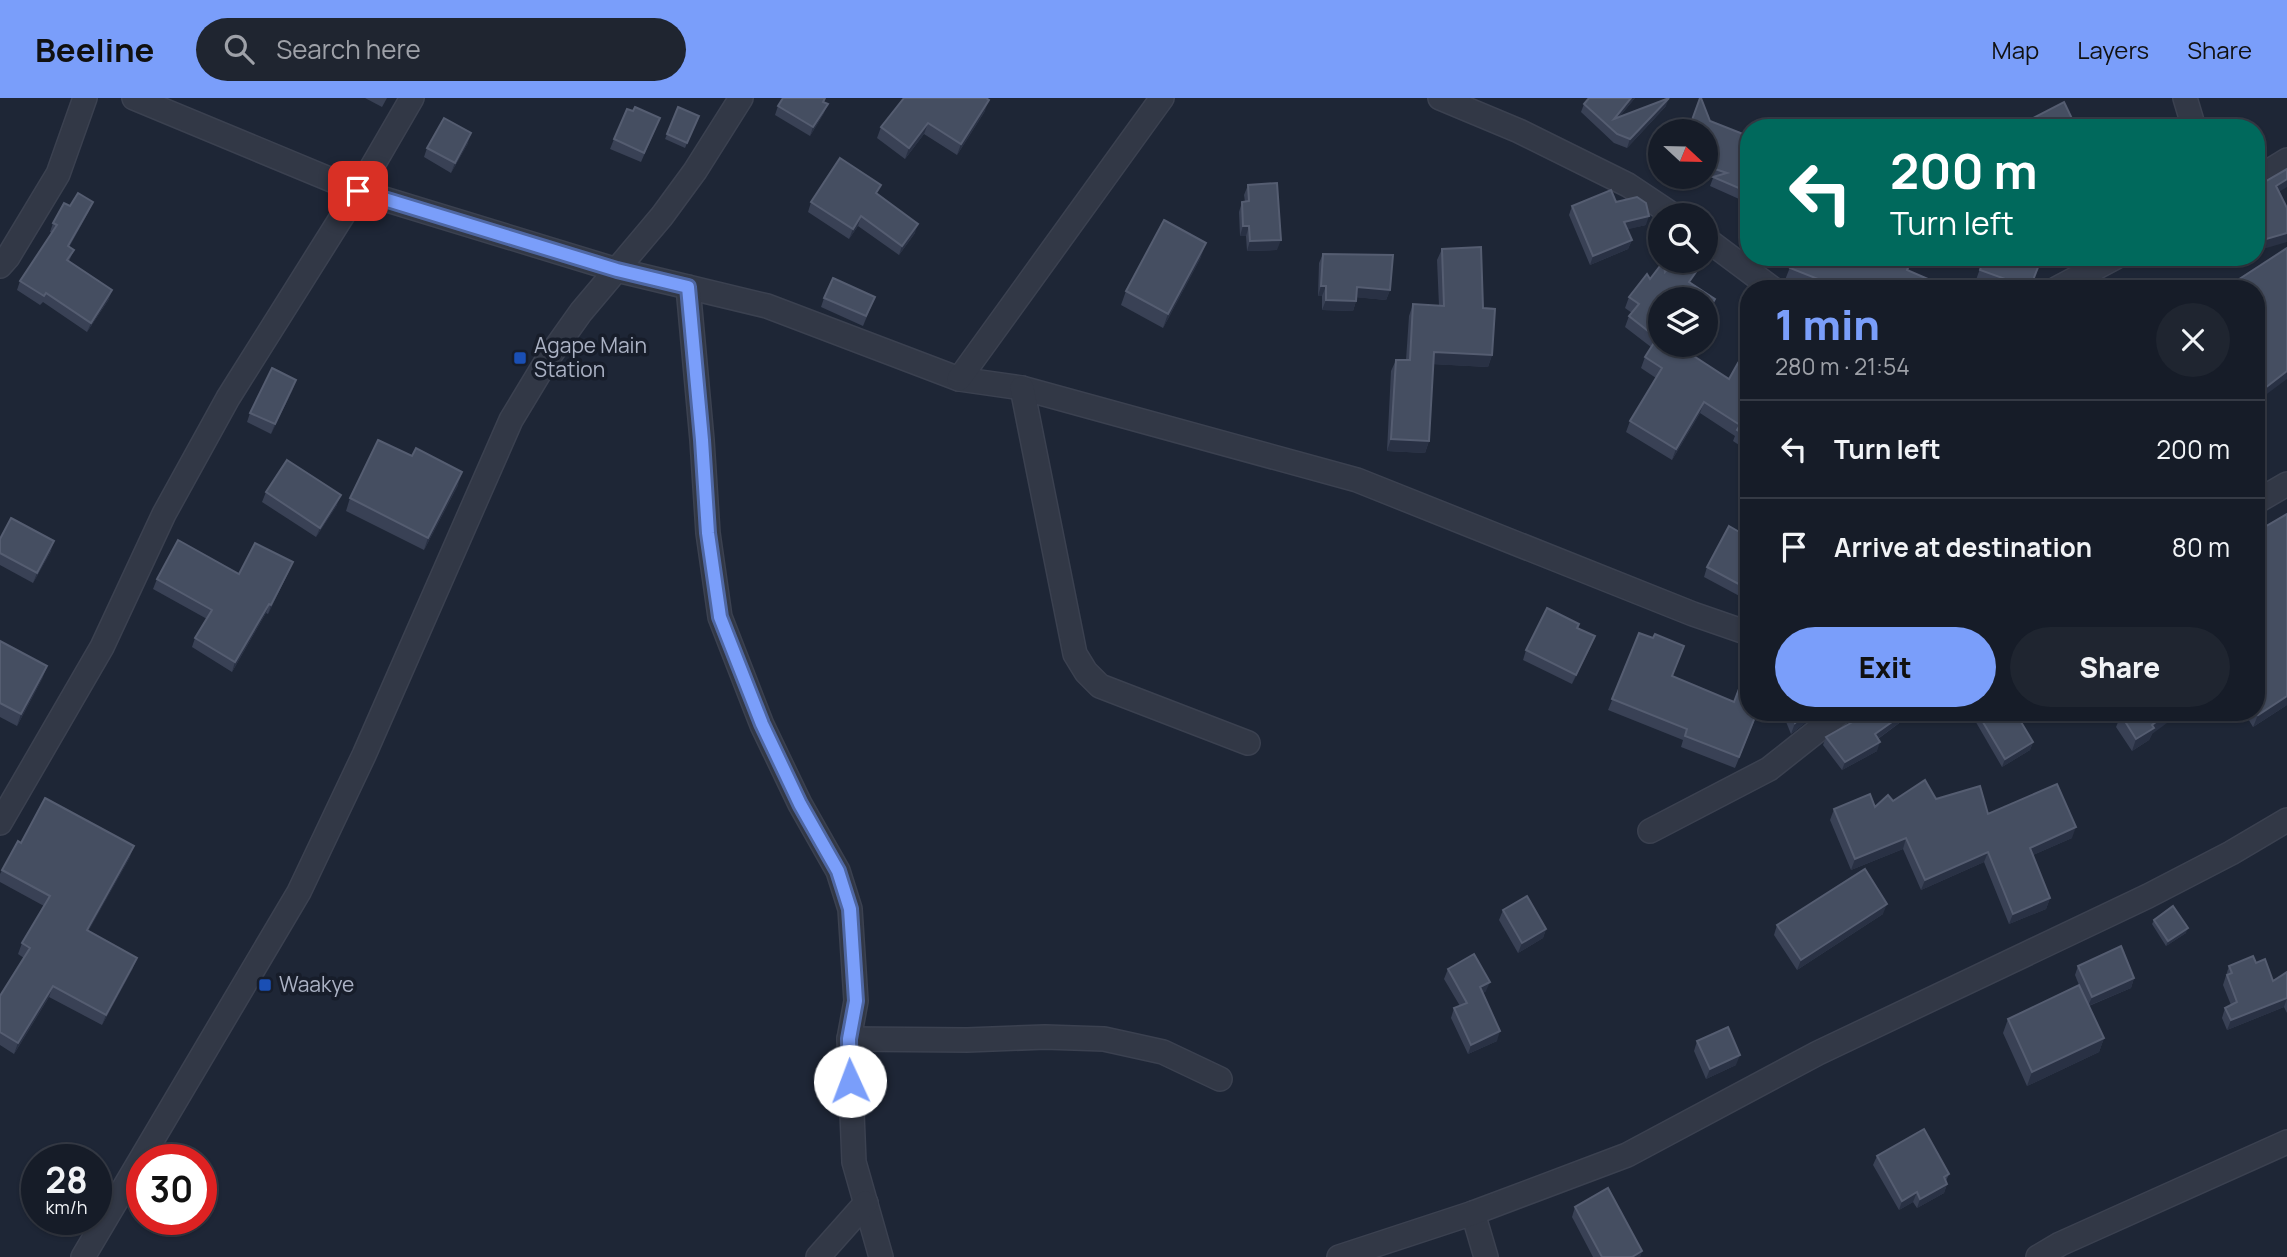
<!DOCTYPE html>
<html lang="en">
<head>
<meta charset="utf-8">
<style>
	body { margin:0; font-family:Manrope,sans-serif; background:#1f2530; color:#f1f3f6; height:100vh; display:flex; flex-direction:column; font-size:26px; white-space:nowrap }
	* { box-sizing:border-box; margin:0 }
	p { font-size:23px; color:#9ea1a8 }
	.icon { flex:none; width:38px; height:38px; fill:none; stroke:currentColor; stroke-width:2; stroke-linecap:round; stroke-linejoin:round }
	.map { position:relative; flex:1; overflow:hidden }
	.sheet { position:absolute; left:1740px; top:182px; width:525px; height:441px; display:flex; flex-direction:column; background:#161c28; border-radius:28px; box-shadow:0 2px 5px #0004,0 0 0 2px #353a45 }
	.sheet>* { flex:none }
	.guide { position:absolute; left:1740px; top:21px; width:525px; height:147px; border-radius:28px; box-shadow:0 2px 5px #0004,0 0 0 2px #353a45; background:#00695c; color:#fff; overflow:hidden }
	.needle { width:46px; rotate:112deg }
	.buttons { position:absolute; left:1648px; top:21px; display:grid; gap:14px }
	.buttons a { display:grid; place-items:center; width:70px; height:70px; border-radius:50%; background:#161c28; box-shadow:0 2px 5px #0004,0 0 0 2px #353a45; font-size:35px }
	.speed { position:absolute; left:21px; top:1046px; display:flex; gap:14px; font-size:35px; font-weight:700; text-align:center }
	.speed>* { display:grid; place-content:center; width:91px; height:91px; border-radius:50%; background:#161c28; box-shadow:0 2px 5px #0004,0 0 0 2px #353a45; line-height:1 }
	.speed small { font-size:18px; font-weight:400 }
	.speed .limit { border:10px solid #d22; background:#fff; color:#111 }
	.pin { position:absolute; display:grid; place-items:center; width:60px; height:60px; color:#fff; margin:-30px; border-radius:14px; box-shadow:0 4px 10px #0006 }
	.me { position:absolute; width:77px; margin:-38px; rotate:358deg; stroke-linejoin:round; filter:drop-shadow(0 0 5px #0008) }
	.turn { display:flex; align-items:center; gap:24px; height:147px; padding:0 35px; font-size:32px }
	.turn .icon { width:91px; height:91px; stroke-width:2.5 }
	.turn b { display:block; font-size:49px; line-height:60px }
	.round { display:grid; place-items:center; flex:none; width:74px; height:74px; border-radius:37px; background:#1f2530 }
	.summary { display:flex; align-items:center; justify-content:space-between; height:119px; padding:0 35px }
	h1 { font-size:42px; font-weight:800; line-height:52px; color:#7a9efa }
	.primary-button { display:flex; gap:14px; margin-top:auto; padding:14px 35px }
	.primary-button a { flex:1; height:80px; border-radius:42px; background:#7a9efa; color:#111; font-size:28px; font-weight:800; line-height:80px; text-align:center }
	.primary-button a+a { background:#1f2530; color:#f1f3f6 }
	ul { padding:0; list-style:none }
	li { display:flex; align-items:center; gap:21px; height:98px; padding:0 35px; border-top:2px solid #353a45 }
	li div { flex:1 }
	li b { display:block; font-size:26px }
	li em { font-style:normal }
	header { display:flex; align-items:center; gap:42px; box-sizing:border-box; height:98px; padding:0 35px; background:#7a9efa; color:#111 }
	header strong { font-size:33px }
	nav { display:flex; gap:38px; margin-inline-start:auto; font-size:24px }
	.search { width:490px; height:63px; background:#1f2530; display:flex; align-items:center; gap:18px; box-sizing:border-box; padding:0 24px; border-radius:38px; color:#9ea1a8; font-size:26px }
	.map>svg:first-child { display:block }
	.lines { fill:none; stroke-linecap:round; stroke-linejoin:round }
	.minor-casing { stroke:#3b4150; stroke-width:26 }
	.minor { stroke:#323846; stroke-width:23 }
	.wall { fill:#394155 }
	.shaded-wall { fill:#293144 }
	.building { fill:#454e61; stroke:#555d71; stroke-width:2 }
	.route-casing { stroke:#4f67a2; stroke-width:18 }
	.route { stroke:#7a9efa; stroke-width:12 }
	.transit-dot { fill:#1a4fb4; stroke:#171d2a; stroke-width:2.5 }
	.labels { text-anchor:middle; stroke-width:7; stroke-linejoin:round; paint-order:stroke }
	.poi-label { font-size:21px; fill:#abb2c4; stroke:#171d2a; text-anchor:start }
</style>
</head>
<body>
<header>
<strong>Beeline</strong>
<div class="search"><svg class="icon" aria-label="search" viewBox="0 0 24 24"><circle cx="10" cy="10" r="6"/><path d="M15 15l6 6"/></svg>Search here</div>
<nav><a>Map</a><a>Layers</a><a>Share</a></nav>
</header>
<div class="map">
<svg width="2287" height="1159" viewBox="0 0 2287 1159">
	<rect width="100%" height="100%" fill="#1e2636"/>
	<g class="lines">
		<defs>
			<g id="minor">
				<polyline points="134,0 358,93 617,172 767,208 959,281 1022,290 1357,382 1693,516 1748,535"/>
				<polyline points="1440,0 1519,33 1628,87 1673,117"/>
				<polyline points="2185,0 2194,30"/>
				<polyline points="2256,81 2287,62"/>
				<polyline points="1706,141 1773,191"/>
				<polyline points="0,168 8,159 58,76 85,0"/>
				<polyline points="688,189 702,342 708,435 720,519 762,627 800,706 838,773 850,811 856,903 849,941 854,1064 881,1159"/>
				<polyline points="2056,191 2116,159"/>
				<polyline points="959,281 1162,0"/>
				<polyline points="1022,290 1075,556 1086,574 1100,588 1248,645"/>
				<polyline points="2256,404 2287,386"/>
				<polyline points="0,725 102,549 164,416 228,300 358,93 412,0"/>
				<polyline points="1650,733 1769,671 1841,614"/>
				<polyline points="849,941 967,942 1045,939 1104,941 1163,954 1220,981"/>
				<polyline points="1473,1115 1486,1159"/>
				<polyline points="83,1159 299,794 364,657 511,322 549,259 581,214 662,118 695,73 741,0"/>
				<polyline points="818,1159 866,1105"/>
				<polyline points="1339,1159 1473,1115 1627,1057 1818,955 2148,798 2231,755 2287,722"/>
				<polyline points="2038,1159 2060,1146 2287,1044"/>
			</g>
		</defs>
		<!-- minor casing -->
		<use href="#minor" class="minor-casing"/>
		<!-- minor -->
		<use href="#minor" class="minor"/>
	</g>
	<!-- wall -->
	<g class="wall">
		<polygon points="365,0 387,0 382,9"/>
		<polygon points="1589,0 1635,0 1619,19 1666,8 1627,50 1614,45 1581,14 1584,6"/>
		<polygon points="825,5 824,15 810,38 775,17 778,8"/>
		<polygon points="678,9 699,18 685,50 665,41"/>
		<polygon points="633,13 656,30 641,64 610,51 614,41"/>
		<polygon points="985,13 957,57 924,36 905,61 877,40 881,29"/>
		<polygon points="1710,23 1748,38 1748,105 1710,88 1713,80 1706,78 1706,33"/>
		<polygon points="468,45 451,75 424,59 427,50"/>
		<polygon points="2256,83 2259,85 2266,83 2279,94 2256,153"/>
		<polygon points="1248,87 1277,152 1247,153 1246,138 1240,138 1239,114 1242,104 1245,104 1244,97"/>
		<polygon points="878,96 915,135 899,157 858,128 849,141 808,114 811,104"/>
		<polygon points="1616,104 1646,127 1627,131 1632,142 1628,151 1590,167 1569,117 1572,108"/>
		<polygon points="70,108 89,113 69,149 74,152 69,163 109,201 87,234 43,204 40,207 17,192 20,183 52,135 50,134 53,125"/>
		<polygon points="1442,151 1483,210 1492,257 1488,269 1433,266 1429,343 1425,355 1387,353 1391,273 1396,262 1406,262 1409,218 1413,206 1439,208 1437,162"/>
		<polygon points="1323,156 1390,192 1386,202 1356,199 1356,203 1353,213 1322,212 1322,198 1318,198 1319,165"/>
		<polygon points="1201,159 1163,230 1121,207 1126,193"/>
		<polygon points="1794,159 1886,164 1888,159 1913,159 1908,172 1951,191 1807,191 1785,182"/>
		<polygon points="1984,159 2030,191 2001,191 1976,182"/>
		<polygon points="1665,174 1692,186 1715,201 1711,212 1706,220 1706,201 1661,247 1689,247 1686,253 1729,281 1748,271 1748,353 1733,343 1735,338 1700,315 1672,362 1626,334 1630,323 1656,280 1641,270 1645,259 1651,249 1625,229 1629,218 1632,215 1625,210 1629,199 1650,181"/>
		<polygon points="875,199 863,228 821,209 824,200"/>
		<polygon points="293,291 271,336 247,324 250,315"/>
		<polygon points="458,387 424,452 346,413 350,400"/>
		<polygon points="266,394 337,407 316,439 262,404"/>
		<polygon points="1748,439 1748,494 1745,501 1704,479 1707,469"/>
		<polygon points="0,441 51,453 33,485 0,467"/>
		<polygon points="293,464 289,473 268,516 266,515 232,574 192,549 195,540 207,521 153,491 157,481 239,476"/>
		<polygon points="1577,530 1595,538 1591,548 1572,586 1523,562 1526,552"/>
		<polygon points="1639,535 1672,578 1758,614 1735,670 1681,649 1683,642 1608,612"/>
		<polygon points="0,543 47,568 42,581 17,628 0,619"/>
		<polygon points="2287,607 2253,629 2244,614 2256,614"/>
		<polygon points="1782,614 1816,614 1815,617 1791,636"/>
		<polygon points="1914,614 1878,641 1877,653 1842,672 1823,647 1826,639 1868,622"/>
		<polygon points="1970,614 2015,614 2033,644 2030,652 2002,669"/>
		<polygon points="2121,617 2152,636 2149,642 2132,653 2116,629"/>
		<polygon points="1936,701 2072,740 2033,757 2050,800 2046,811 2009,826 1984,764 1921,792 1903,751 1851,772 1830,722 1834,711 1875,709 1893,703"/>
		<polygon points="21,745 130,759 88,833 133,870 102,927 49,899 14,956 0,947 0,898 24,860 18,856 22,845 44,808 0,784 0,776 2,772"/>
		<polygon points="1503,812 1546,831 1543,840 1518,855 1499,822"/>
		<polygon points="1883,816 1797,872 1774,837 1777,827"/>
		<polygon points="2154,822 2186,835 2166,848 2152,826"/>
		<polygon points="2256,865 2273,883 2287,874 2287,915 2284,909 2227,932 2222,920 2225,910 2231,907 2223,887 2229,868"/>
		<polygon points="2078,868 2134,880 2131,890 2089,908 2104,940 2099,954 2027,988 2003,935 2008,921 2079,887 2075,877"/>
		<polygon points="1448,871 1486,893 1483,895 1497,943 1468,956 1451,920 1454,910 1460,908 1444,881"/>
		<polygon points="1697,943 1736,967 1706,981 1694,953"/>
		<polygon points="1877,1058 1949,1076 1946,1083 1947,1086 1944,1095 1917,1110 1913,1104 1899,1112 1873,1067"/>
		<polygon points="1575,1109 1642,1153 1640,1159 1593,1159 1572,1119"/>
	</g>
	<!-- shaded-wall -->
	<g class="shaded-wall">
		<polygon points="1631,0 1635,0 1610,30 1614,21"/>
		<polygon points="1669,0 1666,8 1627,50 1630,41"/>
		<polygon points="989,2 985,13 957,57 961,46"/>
		<polygon points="828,6 824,15 810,38 813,29"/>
		<polygon points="928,25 924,36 905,61 909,50"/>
		<polygon points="471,35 468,45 451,75 455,65"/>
		<polygon points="2287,81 2287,89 2272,98 2276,88"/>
		<polygon points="93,104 89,113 65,157 68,148"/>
		<polygon points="861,118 858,128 849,141 853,131"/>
		<polygon points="1649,118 1646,127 1621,133 1624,124"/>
		<polygon points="918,126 915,135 899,157 902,148"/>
		<polygon points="1243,128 1249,128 1246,138 1240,138"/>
		<polygon points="2287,135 2287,144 2256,153 2256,144"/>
		<polygon points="1281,142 1277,152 1247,153 1250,143"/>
		<polygon points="1632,142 1628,151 1590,167 1593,158"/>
		<polygon points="1206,145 1201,159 1163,230 1168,216"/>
		<polygon points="1321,188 1326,188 1322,198 1318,198"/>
		<polygon points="1357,189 1390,192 1386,202 1353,199"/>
		<polygon points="112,192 109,201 87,234 91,225"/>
		<polygon points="1715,201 1711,212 1706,220 1706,216"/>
		<polygon points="1326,202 1356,203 1353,213 1322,212"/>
		<polygon points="1434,254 1492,257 1488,269 1429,266"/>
		<polygon points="2287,273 2287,281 2256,304 2256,297"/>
		<polygon points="296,282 293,291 271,336 275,326"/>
		<polygon points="1704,304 1700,315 1672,362 1676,351"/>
		<polygon points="1391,341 1429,343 1425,355 1387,353"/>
		<polygon points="462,374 458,387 424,452 428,440"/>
		<polygon points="341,397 337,407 316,439 320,430"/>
		<polygon points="54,443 51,453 33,485 37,475"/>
		<polygon points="293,464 289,473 268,516 271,507"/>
		<polygon points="269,506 266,515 232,574 235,564"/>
		<polygon points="1595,538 1591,548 1572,586 1576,577"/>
		<polygon points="47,568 42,581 17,628 21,616"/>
		<polygon points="2287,598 2287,607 2253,629 2258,617"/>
		<polygon points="1808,614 1816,614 1815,617 1791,636 1795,625"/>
		<polygon points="1906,614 1914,614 1872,645 1875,636"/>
		<polygon points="2169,614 2182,614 2152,636 2149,642 2132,653 2136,641 2152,627"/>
		<polygon points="1880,644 1877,653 1842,672 1845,664"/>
		<polygon points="2033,644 2030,652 2002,669 2005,661"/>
		<polygon points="2076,729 2072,740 2026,760 2030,750"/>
		<polygon points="1906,740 1903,751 1851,772 1855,761"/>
		<polygon points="134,748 130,759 83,843 87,832"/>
		<polygon points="1988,754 1984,764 1921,792 1925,782"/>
		<polygon points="2050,800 2046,811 2009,826 2013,816"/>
		<polygon points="1887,806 1883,816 1797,872 1801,862"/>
		<polygon points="2188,830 2186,835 2166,848 2168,843"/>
		<polygon points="1546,831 1543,840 1518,855 1522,845"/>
		<polygon points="137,860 133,870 102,927 106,917"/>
		<polygon points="2134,880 2131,890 2088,908 2092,899"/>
		<polygon points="1490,884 1486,893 1477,899 1480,889"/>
		<polygon points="53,888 49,899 14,956 18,945"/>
		<polygon points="2287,900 2284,909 2227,932 2231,922"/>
		<polygon points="1500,933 1497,943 1468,956 1471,947"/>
		<polygon points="2104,940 2099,954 2027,988 2032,974"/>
		<polygon points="1740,957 1736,967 1706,981 1710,971"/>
		<polygon points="1947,1086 1944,1095 1917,1110 1920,1101"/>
		<polygon points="1917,1094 1913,1104 1899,1112 1902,1103"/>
		<polygon points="1642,1153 1640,1159 1632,1159"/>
	</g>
	<!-- building -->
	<g class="building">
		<polygon points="783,0 825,0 823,4 828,6 813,29 778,8"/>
		<polygon points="904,0 986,0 989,2 961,46 928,25 909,50 881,29"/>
		<polygon points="1589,0 1631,0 1614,21 1669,0 1630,41 1617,36 1584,6"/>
		<polygon points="1700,0 1701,0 1710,23 1748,38 1748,94 1713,79 1727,75 1706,68 1706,33 1688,33"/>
		<polygon points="2064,4 2075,27 2078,25 2081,30 2021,30 2020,27"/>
		<polygon points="635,9 660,20 644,55 614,41 627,11 633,13"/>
		<polygon points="678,9 699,18 687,45 667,36"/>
		<polygon points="444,20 471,35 455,65 427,50"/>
		<polygon points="840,60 881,87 876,95 918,126 902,148 861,118 853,131 811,104"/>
		<polygon points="2287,71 2287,81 2276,88 2287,110 2287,135 2256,144 2256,129 2261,125 2256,117 2256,83 2259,85 2266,83"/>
		<polygon points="1277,85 1281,142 1250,143 1249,128 1243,128 1242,104 1249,103 1248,87"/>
		<polygon points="1611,92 1616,104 1637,99 1646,105 1649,118 1624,124 1632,142 1593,158 1572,108"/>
		<polygon points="78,95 93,104 68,148 74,152 67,162 112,192 91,225 46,195 44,198 20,183 57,127 53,125 64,105 70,108"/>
		<polygon points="1164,122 1206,145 1168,216 1126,193"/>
		<polygon points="1481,149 1483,210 1495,211 1492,257 1434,254 1429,343 1391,341 1396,262 1410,262 1413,206 1444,208 1442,151"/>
		<polygon points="2287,150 2287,273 2256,297 2256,191 2224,191"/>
		<polygon points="1323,156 1393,157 1390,192 1357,189 1356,203 1326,202 1326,188 1321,188"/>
		<polygon points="1794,159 1874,159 1886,164 1888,159 1913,159 1907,172 1951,191 1843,191 1790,170"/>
		<polygon points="1984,159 2042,159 2030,190 1980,172"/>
		<polygon points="1674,163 1681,163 1696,174 1689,184 1715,201 1706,216 1706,201 1661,201 1661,247 1686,247 1683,251 1729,281 1738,265 1748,271 1748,339 1737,332 1740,327 1704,304 1676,351 1630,323 1662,270 1645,259 1657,240 1629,218 1639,206 1629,199 1647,176 1650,181 1663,164 1665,174"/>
		<polygon points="833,180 875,199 866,218 824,200"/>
		<polygon points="272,270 296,282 275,326 250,315"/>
		<polygon points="378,342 412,358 416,350 462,374 428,440 350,400"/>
		<polygon points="287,362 341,397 320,430 266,394"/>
		<polygon points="2287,416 2287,598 2258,617 2256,614 2256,434"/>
		<polygon points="11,420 54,443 37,475 0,455 0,441"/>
		<polygon points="1729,428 1748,439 1748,491 1707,469"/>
		<polygon points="178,442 239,476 255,445 293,464 271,507 269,506 235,564 195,540 212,512 157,481"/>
		<polygon points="1547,510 1579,526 1577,530 1595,538 1576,577 1526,552"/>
		<polygon points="1639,535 1653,540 1655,536 1684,548 1672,578 1734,604 1748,567 1748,614 1757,614 1739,659 1685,638 1687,631 1612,601"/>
		<polygon points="0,543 47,568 21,616 0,605"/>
		<polygon points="1791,614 1808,614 1795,625"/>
		<polygon points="1877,614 1906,614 1875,636 1880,644 1845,664 1826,639 1865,617 1868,622"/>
		<polygon points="1977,614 2015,614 2033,644 2005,661"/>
		<polygon points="2124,614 2169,614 2152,627 2154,630 2136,641 2121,617"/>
		<polygon points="1925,682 1936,701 1980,688 1988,716 2057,686 2076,729 2030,750 2050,800 2013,816 1988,754 1925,782 1906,740 1855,761 1834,711 1870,696 1875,709 1888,697 1893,703"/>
		<polygon points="45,700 134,748 87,832 137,860 106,917 53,888 18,945 0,934 0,898 30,850 22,845 50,798 2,772 18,743 21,745"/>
		<polygon points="1865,771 1887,806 1801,862 1777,827"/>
		<polygon points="1527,798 1546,831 1522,845 1503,812"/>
		<polygon points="2173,808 2188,830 2168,843 2154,822"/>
		<polygon points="2121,848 2134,880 2092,899 2078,868"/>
		<polygon points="1474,856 1490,884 1480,889 1500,933 1471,947 1454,910 1467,905 1448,871"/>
		<polygon points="2253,858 2256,865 2265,861 2273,883 2287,874 2287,900 2231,922 2225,910 2237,904 2227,877 2232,875 2229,868"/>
		<polygon points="2079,887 2104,940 2032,974 2008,921"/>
		<polygon points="1728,929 1740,957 1710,971 1697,943"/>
		<polygon points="1924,1031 1949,1076 1944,1079 1947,1086 1920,1101 1917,1094 1902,1103 1877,1058"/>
		<polygon points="1608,1090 1642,1153 1632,1159 1602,1159 1575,1109"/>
	</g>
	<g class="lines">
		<defs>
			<polyline id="route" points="358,93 617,172 688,189 702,342 708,435 720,519 762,626 800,706 838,773 850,811 856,903 849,941 850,983"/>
		</defs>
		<!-- route casing -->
		<use href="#route" class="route-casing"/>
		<!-- route -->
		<use href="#route" class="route"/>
	</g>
	<!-- markers -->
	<g class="transit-dot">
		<rect x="513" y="253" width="14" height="14" rx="3.5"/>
		<rect x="258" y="880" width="14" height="14" rx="3.5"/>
	</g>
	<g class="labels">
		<!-- poi labels -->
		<g class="poi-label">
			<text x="534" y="255">Agape Main<tspan x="534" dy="24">Station</tspan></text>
			<text x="279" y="894">Waakye</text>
		</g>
	</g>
</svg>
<div class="buttons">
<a><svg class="needle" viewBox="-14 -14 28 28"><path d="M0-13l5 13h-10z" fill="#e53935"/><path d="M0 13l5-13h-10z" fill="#9ea1a8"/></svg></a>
<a><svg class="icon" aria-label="search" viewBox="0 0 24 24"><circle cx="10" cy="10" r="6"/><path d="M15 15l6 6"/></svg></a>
<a><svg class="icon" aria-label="layers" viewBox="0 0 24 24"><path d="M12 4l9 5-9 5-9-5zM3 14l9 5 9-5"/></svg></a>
</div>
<div class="speed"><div>28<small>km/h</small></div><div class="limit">30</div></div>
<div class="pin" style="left:358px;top:93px;background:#d93025"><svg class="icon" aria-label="arrive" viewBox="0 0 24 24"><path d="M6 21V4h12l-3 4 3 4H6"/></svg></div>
<svg class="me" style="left:850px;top:983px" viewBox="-20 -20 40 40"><circle r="19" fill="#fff"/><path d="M0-13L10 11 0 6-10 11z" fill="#7a9efa"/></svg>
<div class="guide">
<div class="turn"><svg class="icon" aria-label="left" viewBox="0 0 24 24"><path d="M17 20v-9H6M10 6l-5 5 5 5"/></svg><div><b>200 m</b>Turn left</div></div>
</div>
<section class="sheet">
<div class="summary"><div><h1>1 min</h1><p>280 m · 21:54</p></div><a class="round"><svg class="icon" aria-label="close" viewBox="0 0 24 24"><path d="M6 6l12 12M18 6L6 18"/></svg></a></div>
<ul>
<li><svg class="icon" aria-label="left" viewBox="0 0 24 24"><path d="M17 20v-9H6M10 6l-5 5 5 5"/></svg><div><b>Turn left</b></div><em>200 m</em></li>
<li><svg class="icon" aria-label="arrive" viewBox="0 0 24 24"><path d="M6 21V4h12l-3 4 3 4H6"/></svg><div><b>Arrive at destination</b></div><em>80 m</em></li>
</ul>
<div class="primary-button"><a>Exit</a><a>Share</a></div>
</section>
</div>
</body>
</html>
